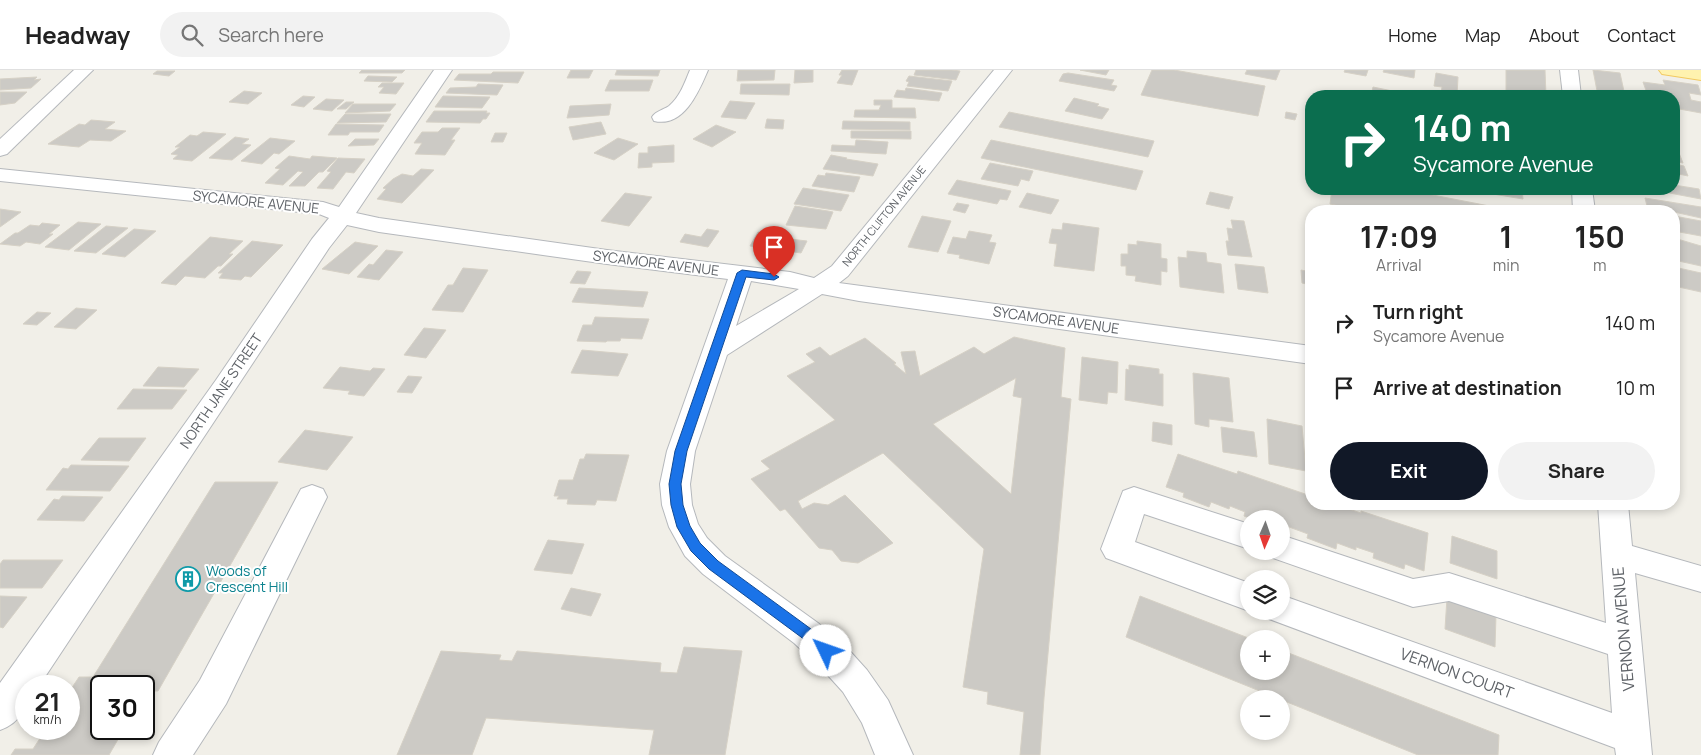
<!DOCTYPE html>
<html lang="en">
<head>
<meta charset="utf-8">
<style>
	body { margin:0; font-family:Manrope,sans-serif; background:#f2f2f2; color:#222; height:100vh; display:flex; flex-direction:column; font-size:19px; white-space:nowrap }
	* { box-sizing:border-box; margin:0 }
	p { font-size:16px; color:#767676 }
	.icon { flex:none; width:28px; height:28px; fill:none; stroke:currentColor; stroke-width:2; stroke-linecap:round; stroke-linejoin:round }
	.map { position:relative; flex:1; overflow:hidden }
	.drawer { position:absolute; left:1305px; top:135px; width:375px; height:305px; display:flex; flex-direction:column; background:#fff; border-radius:20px; box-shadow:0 2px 8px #0003 }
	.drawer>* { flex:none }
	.guide { position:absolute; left:1305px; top:20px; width:375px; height:105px; border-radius:20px; box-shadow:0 2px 8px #0003; background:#0b6e4f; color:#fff; overflow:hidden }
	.needle { width:32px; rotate:182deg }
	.controls { position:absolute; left:1240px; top:440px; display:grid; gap:10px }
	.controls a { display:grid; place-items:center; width:50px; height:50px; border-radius:50%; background:#fff; box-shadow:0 2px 8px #0003; font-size:25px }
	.speed { position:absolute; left:15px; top:605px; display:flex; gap:10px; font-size:25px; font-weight:700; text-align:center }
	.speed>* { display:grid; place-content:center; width:65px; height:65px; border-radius:50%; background:#fff; box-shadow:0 2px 8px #0003; line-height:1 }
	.speed small { font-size:12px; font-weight:400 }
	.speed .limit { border:2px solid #111; border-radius:8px; background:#fff; color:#111 }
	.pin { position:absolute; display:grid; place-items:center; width:42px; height:42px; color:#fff; margin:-51px -21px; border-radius:50% 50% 50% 0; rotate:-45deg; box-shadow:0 0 5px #0007 }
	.pin .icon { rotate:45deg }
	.me { position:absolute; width:55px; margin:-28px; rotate:312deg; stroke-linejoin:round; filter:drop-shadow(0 0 4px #0008) }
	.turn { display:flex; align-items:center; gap:18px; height:105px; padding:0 25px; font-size:22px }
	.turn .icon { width:65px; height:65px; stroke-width:2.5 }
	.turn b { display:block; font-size:35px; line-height:42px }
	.eta { display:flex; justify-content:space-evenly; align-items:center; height:85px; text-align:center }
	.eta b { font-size:30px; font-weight:700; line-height:35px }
	.action { display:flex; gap:10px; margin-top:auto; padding:10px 25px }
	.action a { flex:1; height:58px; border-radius:30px; background:#111827; color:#fff; font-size:20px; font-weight:700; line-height:58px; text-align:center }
	.action a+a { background:#f2f2f2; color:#222 }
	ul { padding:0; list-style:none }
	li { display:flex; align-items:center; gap:15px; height:65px; padding:0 25px }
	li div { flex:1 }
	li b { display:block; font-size:19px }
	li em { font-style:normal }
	header { display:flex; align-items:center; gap:30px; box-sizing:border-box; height:70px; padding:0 25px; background:#fff; border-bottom:1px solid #e0e0e0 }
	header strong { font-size:24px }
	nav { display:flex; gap:28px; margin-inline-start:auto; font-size:18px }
	.search { width:350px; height:45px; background:#f2f2f2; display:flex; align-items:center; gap:12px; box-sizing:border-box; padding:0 18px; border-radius:28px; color:#767676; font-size:19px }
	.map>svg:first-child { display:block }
	.building { fill:#cccac5; stroke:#d6d1c6; fill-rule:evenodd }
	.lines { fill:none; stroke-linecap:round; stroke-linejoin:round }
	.street-casing { stroke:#b5b8bc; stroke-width:2 }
	.primary-casing { stroke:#f2c960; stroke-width:2 }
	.street { fill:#fff; fill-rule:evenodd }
	.primary { fill:#fff2af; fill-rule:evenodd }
	.route { fill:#1a73e8; stroke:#114b97 }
	.labels { text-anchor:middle; stroke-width:4; stroke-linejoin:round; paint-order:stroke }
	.far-street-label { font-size:11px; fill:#5f6368; stroke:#fff }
	.street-label { font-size:14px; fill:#5f6368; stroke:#fff }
	.culture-label { font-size:14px; fill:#0d838f; stroke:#fff; text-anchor:start }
	.near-street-label { font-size:16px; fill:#5f6368; stroke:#fff }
</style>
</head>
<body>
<header>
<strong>Headway</strong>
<div class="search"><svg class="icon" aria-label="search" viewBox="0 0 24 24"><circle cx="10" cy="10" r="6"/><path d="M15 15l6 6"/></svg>Search here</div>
<nav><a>Home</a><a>Map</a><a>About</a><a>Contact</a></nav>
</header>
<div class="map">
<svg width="1701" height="685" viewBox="0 0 1701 685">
	<rect width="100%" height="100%" fill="#f1efe8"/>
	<!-- building -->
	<g class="building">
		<polygon points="362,0 405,0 402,3 359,3"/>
		<polygon points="571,0 593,0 589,8 567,8"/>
		<polygon points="617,0 660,0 658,6 615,5"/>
		<polygon points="738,0 775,0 774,10 737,11"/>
		<polygon points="795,0 813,0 813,12 794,13"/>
		<polygon points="842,0 858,0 852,15 837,13 842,5 839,5"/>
		<polygon points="916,0 952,0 960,1 956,10 914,5"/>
		<polygon points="1080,0 1109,0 1106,5"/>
		<polygon points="1152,0 1174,0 1265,16 1258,46 1141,25"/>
		<polygon points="1247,0 1280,0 1276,10 1245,4"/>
		<polygon points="1345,0 1368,0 1366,6 1344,2"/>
		<polygon points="1384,0 1415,0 1414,8 1383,2"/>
		<polygon points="1506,0 1545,0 1546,26 1506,26"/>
		<polygon points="1593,0 1620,3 1625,26 1598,26"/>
		<polygon points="157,1 175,1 169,6 153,4"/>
		<polygon points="493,2 524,2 518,13 454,10 459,4 491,4"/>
		<polygon points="1068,3 1114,10 1111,15 1117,16 1114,21 1059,11 1063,4"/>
		<polygon points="1436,3 1458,7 1457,26 1441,23 1442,17 1434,16"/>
		<polygon points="368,6 397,7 392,12 364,11"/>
		<polygon points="909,6 952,11 948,21 907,16 909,12 906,11"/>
		<polygon points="37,7 34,10 41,9 31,18 0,20 0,9"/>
		<polygon points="610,10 653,10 649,21 605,21"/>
		<polygon points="1663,10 1698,15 1701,25 1689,23 1691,30 1701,32 1701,43 1674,38 1674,26 1648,26 1643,12 1665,15"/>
		<polygon points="382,13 404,13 396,24 379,23 384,17 378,17"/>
		<polygon points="478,14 503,15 497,25 446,23 450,18 476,17"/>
		<polygon points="741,14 790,14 789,25 740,24"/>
		<polygon points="1373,17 1407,24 1407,26 1371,26"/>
		<polygon points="906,18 942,23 939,31 894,27 897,20 905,21"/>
		<polygon points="244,21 262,23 248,34 229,32"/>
		<polygon points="0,22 27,22 15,33 0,35"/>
		<polygon points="303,26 315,27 304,37 291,35"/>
		<polygon points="443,26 490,27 482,38 435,37"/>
		<polygon points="1074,28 1099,34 1097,36 1109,39 1102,49 1065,41"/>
		<polygon points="326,29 344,30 332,41 313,39"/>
		<polygon points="874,30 892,30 892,38 915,38 916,48 854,47 855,40 879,40 881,35 874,35"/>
		<polygon points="730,31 755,33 746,49 721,47"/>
		<polygon points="346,32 354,32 346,39 337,39"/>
		<polygon points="353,34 396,34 390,41 345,43"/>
		<polygon points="611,34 609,45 567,48 570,36"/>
		<polygon points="434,41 487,41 486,43 490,43 486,49 483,49 480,53 426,52"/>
		<polygon points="1009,42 1154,71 1148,87 999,57"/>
		<polygon points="1286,42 1297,44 1295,50 1285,48"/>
		<polygon points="345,44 391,44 386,52 337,53"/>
		<polygon points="767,49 784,50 783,59 765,58"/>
		<polygon points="91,50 115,52 105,59 126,61 111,71 90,70 79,77 48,74 79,54 85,55"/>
		<polygon points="843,51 910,52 910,60 842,59"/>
		<polygon points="601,52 606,64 573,70 569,57"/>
		<polygon points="336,54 384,55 379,62 350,62 348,65 328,65"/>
		<polygon points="716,55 736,62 712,77 693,69"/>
		<polygon points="442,58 460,58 451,70 455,70 445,85 415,84 422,73 414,73 422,62 438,62"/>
		<polygon points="851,61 911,61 911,69 851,68"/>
		<polygon points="203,62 226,64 192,91 173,89 178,85 171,84 180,77 175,77 190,65 197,66"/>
		<polygon points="495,63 507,63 503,72 491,72"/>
		<polygon points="235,67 249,69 242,74 251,75 232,90 209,88"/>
		<polygon points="270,68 295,71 279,84 274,83 262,94 241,91"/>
		<polygon points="618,68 638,74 614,90 594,83"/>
		<polygon points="355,69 379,69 374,75 348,76"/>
		<polygon points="856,70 888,72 886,84 831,81 832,75 855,76"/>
		<polygon points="991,70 1143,101 1136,120 981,88"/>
		<polygon points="674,75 674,92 652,93 652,97 638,98 639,83 648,83 648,77"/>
		<polygon points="1674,82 1679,83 1683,93 1674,91"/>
		<polygon points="831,85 847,88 846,89 878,94 873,106 823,99"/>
		<polygon points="289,86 310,89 312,86 337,88 323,102 319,102 305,116 289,116 303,102 298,101 283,115 265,113 280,99 275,98"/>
		<polygon points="338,88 365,89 354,103 346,102 333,119 317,118 331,102 327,101"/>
		<polygon points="990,93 1033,101 1029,111 1021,109 1018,116 981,109"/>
		<polygon points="1674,94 1684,96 1688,106 1674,103"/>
		<polygon points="421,99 434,100 402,133 377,129 386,119 383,118 393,109 402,104 413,106"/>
		<polygon points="826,103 860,107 854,122 812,116 818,105 825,106"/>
		<polygon points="957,110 1011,121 1007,130 1000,129 997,134 948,124"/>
		<polygon points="1674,115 1699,119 1701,129 1659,121 1657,119 1674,119"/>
		<polygon points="803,118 849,125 841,141 794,134"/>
		<polygon points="1332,119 1402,119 1515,141 1367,141 1330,134"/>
		<polygon points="1463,119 1522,119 1523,129"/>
		<polygon points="1210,122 1233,127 1229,139 1206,134"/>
		<polygon points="625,123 652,127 629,156 601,151"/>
		<polygon points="1027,123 1059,130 1051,144 1019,137"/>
		<polygon points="1645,128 1701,137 1701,148 1647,136"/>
		<polygon points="957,133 969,135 965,143 953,140"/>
		<polygon points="795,136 828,141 833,142 826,159 786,155"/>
		<polygon points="0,139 21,142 0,157"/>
		<polygon points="922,146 951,151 938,182 908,177"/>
		<polygon points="1674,146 1701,151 1701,166 1674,161"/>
		<polygon points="1231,150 1244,151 1252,187 1228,185 1226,171 1229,171 1227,158 1233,159"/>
		<polygon points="78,152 101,154 69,180 45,177"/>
		<polygon points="42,153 60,155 49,164 53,164 40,174 26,172 20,176 0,174 15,163 18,163 30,155 39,156"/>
		<polygon points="1063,153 1099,158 1094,201 1054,196 1057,174 1049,173 1052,159 1062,160"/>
		<polygon points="106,156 128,158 96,183 74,181"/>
		<polygon points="134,159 156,161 125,187 102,184"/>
		<polygon points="707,159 719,161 708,177 680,172 685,164 701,167"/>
		<polygon points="969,161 992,165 989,172 996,173 989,194 959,188 960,185 947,183 953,167 966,169"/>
		<polygon points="758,162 792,166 790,169 807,171 801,183 750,176"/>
		<polygon points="210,167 243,171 229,184 233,184 221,196 218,196 205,208 185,206 176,215 161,213"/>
		<polygon points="1674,168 1701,176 1701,196 1674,190"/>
		<polygon points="252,171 283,175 251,207 245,206 241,210 219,208 223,203 218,203"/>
		<polygon points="1137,171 1161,174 1161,188 1167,189 1167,202 1161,201 1161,215 1135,211 1136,206 1126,205 1126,196 1121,196 1121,184 1128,184 1128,174 1137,175"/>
		<polygon points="355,172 378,176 349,204 322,199"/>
		<polygon points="386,180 403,182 379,210 357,207 369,194 373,195"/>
		<polygon points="1187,181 1206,183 1207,192 1221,194 1224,223 1180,217 1178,187 1187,188"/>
		<polygon points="1235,194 1264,197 1268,223 1238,219"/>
		<polygon points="1674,197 1701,203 1701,222 1674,216"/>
		<polygon points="463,198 488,200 463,242 432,240 448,215 453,215"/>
		<polygon points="1301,200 1311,202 1311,215 1302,213"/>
		<polygon points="577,201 591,202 585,214 570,213"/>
		<polygon points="579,218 648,222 643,237 572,232"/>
		<polygon points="76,238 97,240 76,259 54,257"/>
		<polygon points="37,242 51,243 37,255 23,254"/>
		<polygon points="595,247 649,249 642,269 621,268 620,271 607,271 606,272 577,271 583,255 592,255"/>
		<polygon points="424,258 446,260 426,288 404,285"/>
		<path d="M1014,267L1065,278L1061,327L1071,329L1044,628L1040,685H1020L1024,642L987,634L988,622L963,617L984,479L883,383L798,431L802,439L814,433L828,435L845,425L893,473L858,493L841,491L832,480L819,478L785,439L780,441L751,409L770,399L761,391L835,350L787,306L815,292L806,284L820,277L830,286L865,268L896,293L894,294L906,304L901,282L915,281L920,306L974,277L984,284ZM1016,308L1013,326L1022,328L1011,424L933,354Z"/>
		<polygon points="582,280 628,284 618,306 571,303"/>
		<polygon points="1082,287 1118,292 1117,323 1108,322 1107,334 1079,330"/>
		<polygon points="1129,295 1159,299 1159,304 1163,304 1163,336 1125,330 1126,299 1129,300"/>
		<polygon points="158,297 199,299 184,317 143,316"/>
		<polygon points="340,297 370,301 373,298 385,299 364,326 348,324 350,321 323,318"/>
		<polygon points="1193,303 1229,308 1233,352 1209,349 1209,357 1195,354"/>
		<polygon points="408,306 422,307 412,323 397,322"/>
		<polygon points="133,319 187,320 172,339 117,339"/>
		<polygon points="1267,349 1302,356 1306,401 1269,394"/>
		<polygon points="1153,352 1172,355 1172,375 1152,371"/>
		<polygon points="1221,357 1254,362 1257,387 1223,382"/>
		<polygon points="305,360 353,367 327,400 278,392"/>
		<polygon points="99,368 146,368 129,391 81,390"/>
		<polygon points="586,384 629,385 616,431 597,430 595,435 567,434 568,429 557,429 559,426 554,426 559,410 573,410 580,389 584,389"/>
		<polygon points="1178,384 1237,404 1238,401 1311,426 1311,434 1334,434 1361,443 1361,441 1428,463 1424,501 1405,494 1404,499 1373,488 1374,483 1356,477 1356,480 1337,473 1336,479 1307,468 1308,464 1281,454 1281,449 1251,449 1244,446 1245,442 1230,436 1229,439 1211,432 1209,437 1183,427 1184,423 1166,417"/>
		<polygon points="71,395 129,396 110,421 46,420 63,398 68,399"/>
		<polygon points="215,412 278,412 158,621 147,621 144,626 144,616 101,616 101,659 124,659 109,685 11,685 15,679 33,679 46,659 69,659 69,622 79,607 93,607"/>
		<polygon points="62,426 103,427 84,451 37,450 54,429 59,430"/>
		<polygon points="1452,466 1497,481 1497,509 1450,493"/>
		<polygon points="548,470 584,474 572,504 534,500"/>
		<polygon points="3,490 63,490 42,518 0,518 0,494"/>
		<polygon points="571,518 601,524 591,546 561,539"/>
		<polygon points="0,526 27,527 3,558 0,557"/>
		<polygon points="1140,526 1251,569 1249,569 1249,601 1281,601 1281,580 1499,665 1498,685 1418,685 1126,567"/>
		<polygon points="1447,528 1496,545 1495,577 1445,559"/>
		<polygon points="684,577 742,581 725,685 649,685 654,660 486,648 472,685 397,685 441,581 501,585 499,590 512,591 517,581 661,593 660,602 677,603"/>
	</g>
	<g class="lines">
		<defs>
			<g id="street">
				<polygon points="74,0 93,0 7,84 0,86 0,69"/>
				<path d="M434,0H452L356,143L379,148L607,180L790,202L814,208L832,196L994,0H1012L848,206L839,213L1311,276V294L859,231L822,224L727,285L695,381L690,414L692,435L698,454L707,468L725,486L818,553L848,579L867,600L888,630L913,685H875L862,653L843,622L824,601L794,573L703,504L685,486L669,457L662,435L660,414L667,381L728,209L607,194L379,162L347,155L329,178L39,616H26C26,638 22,652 0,660V613L216,310L312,169L329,148L319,144L0,111V99L323,132L339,137ZM751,211L799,219L736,256Z"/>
				<path d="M690,0H708C699,21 684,58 654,51L652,47C656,41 663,40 669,36C680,27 685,12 690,0Z"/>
				<polygon points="1560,0 1578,0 1581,26 1563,26"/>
				<polygon points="1572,119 1592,119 1595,141 1573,141"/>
				<polygon points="312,415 323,419 327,427 226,634 193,685 153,685 159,672 200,610 301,419"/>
				<polygon points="1134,417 1249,454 1249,479 1144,444 1135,472 1249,513 1249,541 1106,488 1101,479 1123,421"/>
				<polygon points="1598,434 1628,434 1632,476 1701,496 1701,522 1635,503 1652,685 1616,685 1615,678 1269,549 1265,541 1281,541 1281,525 1612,643 1608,584 1449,531 1413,537 1270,487 1267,481 1281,481 1281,465 1413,509 1449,503 1606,553"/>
			</g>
			<polygon id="primary" points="1659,0 1701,0 1701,10 1662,4"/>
		</defs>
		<!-- street casing -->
		<use href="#street" class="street-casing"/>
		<!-- primary casing -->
		<use href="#primary" class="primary-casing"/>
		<!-- street -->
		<use href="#street" class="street"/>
		<!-- primary -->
		<use href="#primary" class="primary"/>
	</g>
	<!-- route -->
	<polygon class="route" points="742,200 774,204 779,207 774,210 746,207 687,381 681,414 683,435 690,456 700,473 718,491 811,559 831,576 833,581 831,585 826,587 821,585 801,567 709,499 691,481 677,457 671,435 669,414 675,381 737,203"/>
	<!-- icons -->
	<defs>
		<symbol id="building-ring" viewBox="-11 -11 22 22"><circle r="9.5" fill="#fff" stroke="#0f9aa8" stroke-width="1.5"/><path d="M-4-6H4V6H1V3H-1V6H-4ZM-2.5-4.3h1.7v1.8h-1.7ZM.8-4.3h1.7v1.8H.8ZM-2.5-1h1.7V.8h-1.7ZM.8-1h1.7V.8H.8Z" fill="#0f9aa8"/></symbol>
	</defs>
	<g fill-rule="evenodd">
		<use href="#building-ring" x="174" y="495" width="28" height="28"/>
	</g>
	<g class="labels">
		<!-- far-street labels -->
		<g class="far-street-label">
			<text transform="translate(884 146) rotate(-51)" y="4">NORTH CLIFTON AVENUE</text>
		</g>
		<!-- street labels -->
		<g class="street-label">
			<text transform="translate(256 132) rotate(6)" y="5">SYCAMORE AVENUE</text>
			<text transform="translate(656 193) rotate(7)" y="5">SYCAMORE AVENUE</text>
			<text transform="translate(1056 250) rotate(8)" y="5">SYCAMORE AVENUE</text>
			<text transform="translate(221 321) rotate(-56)" y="5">NORTH JANE STREET</text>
		</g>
		<!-- culture labels -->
		<g class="culture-label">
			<text x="206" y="506">Woods of<tspan x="206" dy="16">Crescent Hill</tspan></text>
		</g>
		<!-- near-street labels -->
		<g class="near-street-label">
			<text transform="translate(1623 559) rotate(-95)" y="6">VERNON AVENUE</text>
			<text transform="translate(1457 603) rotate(20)" y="6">VERNON COURT</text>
		</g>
	</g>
</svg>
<div class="controls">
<a><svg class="needle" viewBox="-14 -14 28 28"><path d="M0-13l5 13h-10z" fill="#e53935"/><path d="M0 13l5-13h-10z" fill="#767676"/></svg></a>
<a><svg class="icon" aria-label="layers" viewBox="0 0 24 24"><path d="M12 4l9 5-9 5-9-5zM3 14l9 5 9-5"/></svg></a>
<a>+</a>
<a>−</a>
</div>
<div class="speed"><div>21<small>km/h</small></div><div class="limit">30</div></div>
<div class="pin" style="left:774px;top:207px;background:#d93025"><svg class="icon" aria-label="arrive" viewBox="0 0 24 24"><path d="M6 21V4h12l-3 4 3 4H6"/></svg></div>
<svg class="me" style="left:826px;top:581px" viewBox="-20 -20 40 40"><circle r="19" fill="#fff"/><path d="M0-13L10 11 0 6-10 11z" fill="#1a73e8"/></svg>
<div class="guide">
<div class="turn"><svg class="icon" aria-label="right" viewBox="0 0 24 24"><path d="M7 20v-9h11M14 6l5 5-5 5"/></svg><div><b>140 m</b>Sycamore Avenue</div></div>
</div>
<section class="drawer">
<div class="eta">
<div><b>17:09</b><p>Arrival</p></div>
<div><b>1</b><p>min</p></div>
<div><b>150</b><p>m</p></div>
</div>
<ul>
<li><svg class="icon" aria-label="right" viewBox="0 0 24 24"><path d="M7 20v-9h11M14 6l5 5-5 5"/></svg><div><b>Turn right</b><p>Sycamore Avenue</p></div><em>140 m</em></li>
<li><svg class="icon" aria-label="arrive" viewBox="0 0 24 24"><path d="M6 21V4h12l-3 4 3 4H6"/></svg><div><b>Arrive at destination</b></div><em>10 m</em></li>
</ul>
<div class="action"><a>Exit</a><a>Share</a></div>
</section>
</div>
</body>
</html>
